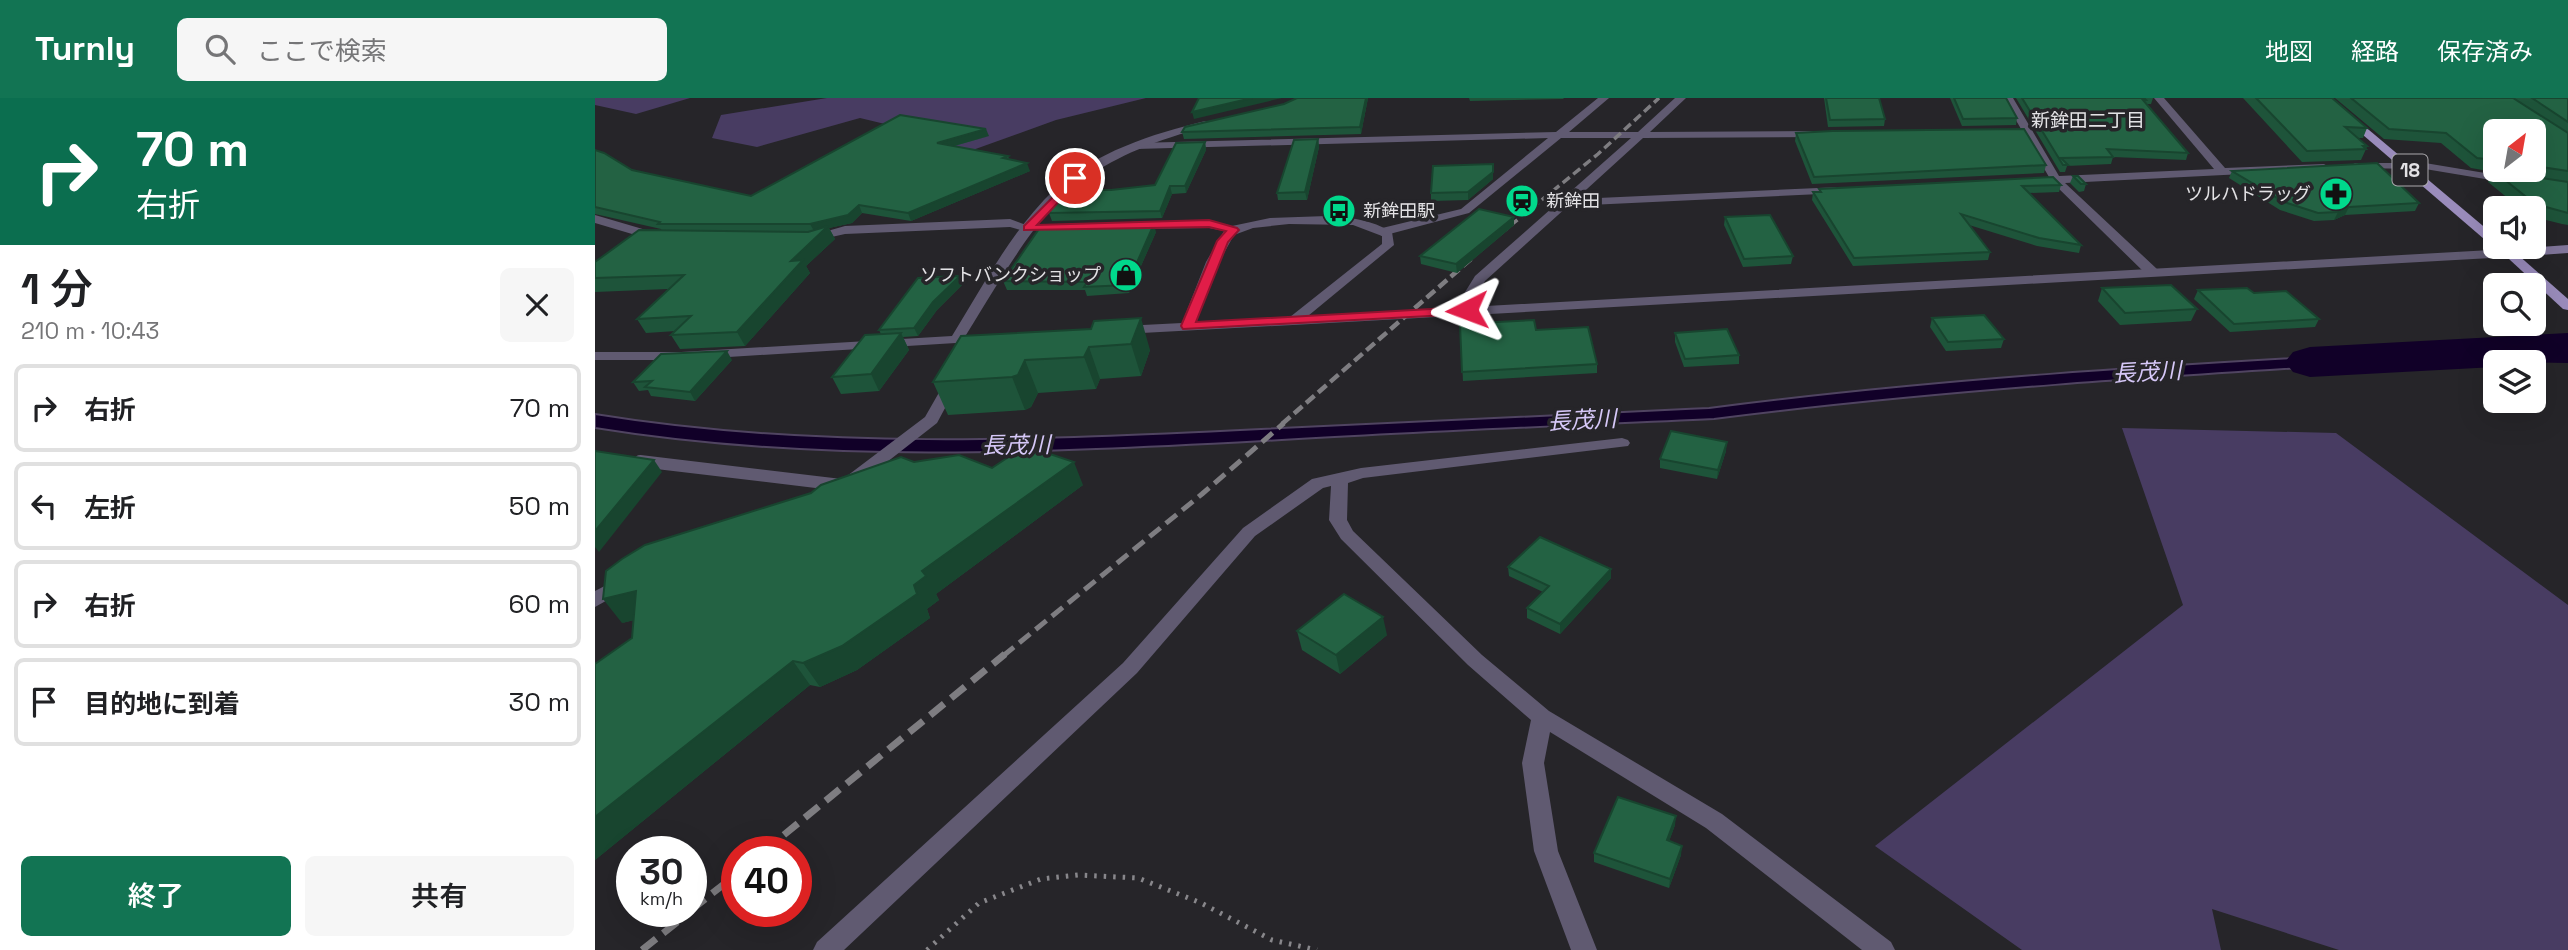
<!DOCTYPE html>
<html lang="ja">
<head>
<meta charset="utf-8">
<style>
	body { margin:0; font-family:"Space Grotesk","Noto Sans JP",sans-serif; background:#f6f6f6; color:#202124; height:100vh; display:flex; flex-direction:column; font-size:26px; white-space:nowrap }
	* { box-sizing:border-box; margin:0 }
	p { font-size:23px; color:#757577 }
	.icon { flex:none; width:38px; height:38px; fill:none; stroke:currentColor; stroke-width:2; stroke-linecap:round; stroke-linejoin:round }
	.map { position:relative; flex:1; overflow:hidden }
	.sheet { display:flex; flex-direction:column; background:#fff; width:595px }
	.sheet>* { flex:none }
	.hud { background:#0b6e4f; color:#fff; overflow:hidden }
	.needle { width:46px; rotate:31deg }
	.fabs { position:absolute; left:1888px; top:21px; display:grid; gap:14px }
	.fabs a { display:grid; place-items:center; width:63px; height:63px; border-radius:10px; background:#fff; box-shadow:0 7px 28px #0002; font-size:35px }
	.speed { position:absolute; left:21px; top:738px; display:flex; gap:14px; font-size:35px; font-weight:700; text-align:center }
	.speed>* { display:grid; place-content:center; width:91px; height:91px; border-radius:50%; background:#fff; box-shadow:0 7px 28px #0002; line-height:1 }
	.speed small { font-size:18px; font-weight:400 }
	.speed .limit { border:10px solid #d22; background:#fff; color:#111 }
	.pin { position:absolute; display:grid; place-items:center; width:60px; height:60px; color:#fff; margin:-30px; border:4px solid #fff; border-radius:50%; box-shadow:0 2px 7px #0007 }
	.me { position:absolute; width:77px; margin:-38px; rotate:267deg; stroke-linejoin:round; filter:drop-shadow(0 0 5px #0008) }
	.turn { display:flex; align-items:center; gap:24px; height:147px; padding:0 21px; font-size:32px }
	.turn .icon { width:91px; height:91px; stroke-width:2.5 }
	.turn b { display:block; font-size:49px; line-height:60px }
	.round { display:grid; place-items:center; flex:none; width:74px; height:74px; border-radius:10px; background:#f6f6f6 }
	.headline { display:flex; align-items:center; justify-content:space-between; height:119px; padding:0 21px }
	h1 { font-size:42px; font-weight:600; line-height:52px }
	.action { display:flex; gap:14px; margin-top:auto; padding:14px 21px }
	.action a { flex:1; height:80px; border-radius:10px; background:#127453; color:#fff; font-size:28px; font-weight:600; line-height:80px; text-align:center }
	.action a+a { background:#f6f6f6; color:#202124 }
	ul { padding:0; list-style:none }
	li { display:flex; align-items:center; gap:21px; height:88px; margin:0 14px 10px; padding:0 7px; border:4px solid #e0e0e0; border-radius:10px }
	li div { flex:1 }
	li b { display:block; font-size:26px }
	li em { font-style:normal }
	header { display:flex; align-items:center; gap:42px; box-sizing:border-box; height:98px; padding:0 35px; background:#127453; color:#fff }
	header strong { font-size:33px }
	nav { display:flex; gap:38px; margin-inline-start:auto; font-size:24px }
	.search { width:490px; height:63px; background:#f6f6f6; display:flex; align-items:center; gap:18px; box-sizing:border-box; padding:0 24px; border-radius:10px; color:#757577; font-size:26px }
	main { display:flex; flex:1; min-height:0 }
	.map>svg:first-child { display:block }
	.green { fill:#483c62 }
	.water { fill:#110028; stroke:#504461; stroke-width:2 }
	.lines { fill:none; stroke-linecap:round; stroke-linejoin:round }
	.river { fill:#110028; fill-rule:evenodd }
	.path { stroke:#88878b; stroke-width:5; stroke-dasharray:2.5 7; stroke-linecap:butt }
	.service { stroke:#605a71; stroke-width:12 }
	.minor { fill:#605a71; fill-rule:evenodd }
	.tertiary { fill:#605a71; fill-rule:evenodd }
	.secondary { fill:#81769b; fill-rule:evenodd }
	.primary { fill:#9a8cbc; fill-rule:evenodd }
	.rail-far3 { stroke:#7e7d81; stroke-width:3.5; stroke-dasharray:9 4.5; stroke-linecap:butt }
	.rail-far2 { stroke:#7e7d81; stroke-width:4.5; stroke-dasharray:11 5; stroke-linecap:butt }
	.rail-far1 { stroke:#7e7d81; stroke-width:5; stroke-dasharray:14 7; stroke-linecap:butt }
	.rail { stroke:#7e7d81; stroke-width:7; stroke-dasharray:18 9; stroke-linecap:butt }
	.wall { fill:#1e543a; fill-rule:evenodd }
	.shaded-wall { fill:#18452f }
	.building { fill:#236243; stroke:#18452f; stroke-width:2 }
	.route { fill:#e11d48; stroke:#92132f; stroke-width:2 }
	.labels { text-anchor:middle; stroke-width:7; stroke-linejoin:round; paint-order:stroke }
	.far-poi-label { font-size:18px; fill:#e3e2e5; stroke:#262529; text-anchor:end }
	.far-neighbourhood-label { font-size:19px; fill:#e3e2e5; stroke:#262529 }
	.shield { fill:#262529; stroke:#aaa9ad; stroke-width:2 }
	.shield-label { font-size:19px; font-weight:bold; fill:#e3e2e5 }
	.water-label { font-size:23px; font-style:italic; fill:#d6c8f8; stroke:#262529 }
</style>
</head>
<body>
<header>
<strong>Turnly</strong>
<div class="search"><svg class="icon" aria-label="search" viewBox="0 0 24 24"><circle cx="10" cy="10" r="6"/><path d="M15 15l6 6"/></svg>ここで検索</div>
<nav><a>地図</a><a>経路</a><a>保存済み</a></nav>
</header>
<main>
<section class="sheet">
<div class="hud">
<div class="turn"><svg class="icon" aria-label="right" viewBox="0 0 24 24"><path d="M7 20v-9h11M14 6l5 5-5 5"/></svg><div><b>70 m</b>右折</div></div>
</div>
<div class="headline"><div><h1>1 分</h1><p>210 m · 10:43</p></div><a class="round"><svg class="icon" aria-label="close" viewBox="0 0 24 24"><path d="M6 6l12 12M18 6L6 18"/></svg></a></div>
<ul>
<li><svg class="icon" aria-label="right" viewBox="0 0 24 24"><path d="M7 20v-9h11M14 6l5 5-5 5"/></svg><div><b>右折</b></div><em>70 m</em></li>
<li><svg class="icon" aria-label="left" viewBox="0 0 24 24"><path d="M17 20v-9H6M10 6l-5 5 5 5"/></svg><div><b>左折</b></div><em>50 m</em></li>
<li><svg class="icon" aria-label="right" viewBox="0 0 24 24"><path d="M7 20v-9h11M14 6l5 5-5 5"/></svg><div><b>右折</b></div><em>60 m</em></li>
<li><svg class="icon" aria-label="arrive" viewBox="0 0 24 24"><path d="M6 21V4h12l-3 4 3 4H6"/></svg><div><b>目的地に到着</b></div><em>30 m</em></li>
</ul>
<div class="action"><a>終了</a><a>共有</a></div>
</section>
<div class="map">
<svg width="1973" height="852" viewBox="0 0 1973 852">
	<rect width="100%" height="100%" fill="#262529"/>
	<!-- green -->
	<g class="green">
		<polygon points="0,0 95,0 41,16 0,7"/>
		<polygon points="232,0 551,0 461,22 361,58 290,26 265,20 162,49 117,40 126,17"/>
		<polygon points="1527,330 1741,335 1973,507 1973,852 1744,852 1617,811 1626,852 1427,852 1280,748 1588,507"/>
	</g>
	<!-- water -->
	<path class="water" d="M1790,255L1802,264C1574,278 1346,292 1119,321C969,328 819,334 669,343C446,355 221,366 0,330V316C221,352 444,342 666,331C816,323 965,317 1114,310C1339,281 1564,267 1790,255Z"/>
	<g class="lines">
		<!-- river -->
		<polygon class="river" points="1973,235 1973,265 1900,264 1900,269 1715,279 1698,274 1690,264 1698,254 1715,249"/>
		<!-- path -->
		<polyline class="path" points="332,852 384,805 446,781 483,777 543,780 606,805 677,842 722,852"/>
		<!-- service -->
		<polyline class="service" points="45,363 246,387"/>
		<!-- minor -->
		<g class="minor">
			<polygon points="1003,0 1014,0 974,34 1043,34 1080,0 1091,0 1055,34 1224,33 1229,36 1224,39 1048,40 981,101 1246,89 1252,92 1246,95 973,108 890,183 881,199 879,212 872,216 865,212 867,199 880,178 1036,40 966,40 874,115 787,138 781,134 783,131 866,111 953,40 541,51 536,48 541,45 961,34"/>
			<polygon points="1408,0 1418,0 1464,78 1619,71 1559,0 1569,0 1630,70 1729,66 1734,69 1729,72 1470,85 1562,171 1562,177 1552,177 1458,85 1435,85 1435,81 1454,79"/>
			<polygon points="1760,65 1830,65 1920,80 1926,83 1920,86 1830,71 1756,70 1755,68"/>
			<polygon points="0,117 68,137 70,140 64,144 0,125"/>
			<polygon points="415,121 439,130 433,134 415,129 250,136 214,144 208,140 250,128"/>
			<polygon points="357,280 364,284 342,325 260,389 248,389 246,385 248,381 330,319 350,284"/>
			<polygon points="1027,340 1033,342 1035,345 1033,348 768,380 753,385 752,422 758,433 887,557 954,613 1127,716 1296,844 1300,852 1267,852 1111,730 955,634 949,665 963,753 1002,852 976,852 939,753 927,665 936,622 873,567 746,441 734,422 736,388 728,390 660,438 542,575 249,852 218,852 222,844 528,565 648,430 717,381 766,370"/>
			<polygon points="27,479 34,480 36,485 34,490 0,509 0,493"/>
		</g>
		<!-- tertiary -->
		<g class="tertiary">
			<path d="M610,23L614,24V28C467,67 446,116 371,237H393V243L86,262H0V254H86L357,238C388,188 416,133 459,92C500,54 557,36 610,23Z"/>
			<path d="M732,118C756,119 776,122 797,134L799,147L713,218L1914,151L1920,155L1914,159L698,227L528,236L521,232L528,228L587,225L611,164L629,133L614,130L538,131L534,130V124L614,122L637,128L675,120ZM694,126L758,127L787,138V146L695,219L601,224L624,164L639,137L658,130Z"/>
		</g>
		<!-- secondary -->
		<polygon class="secondary" points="1973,147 1973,155 1914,159 1908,155 1914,151"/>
		<!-- primary -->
		<g class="primary">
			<polygon points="1725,0 1736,0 1900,138 1900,148 1896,147"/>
			<polygon points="1901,149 1914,149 1973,201 1973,212 1968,211"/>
		</g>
		<!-- rail-far3 -->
		<polyline class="rail-far3" points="905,136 1003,56 1064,0"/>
		<!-- rail-far2 -->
		<polyline class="rail-far2" points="687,326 876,161"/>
		<!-- rail-far1 -->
		<polyline class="rail-far1" points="408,558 607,396 689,325"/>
		<!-- rail -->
		<g class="rail">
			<polyline points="168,754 410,556"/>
			<polyline points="96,812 142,776"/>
			<polyline points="47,852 95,814"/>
		</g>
	</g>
	<!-- wall -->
	<g class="wall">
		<polygon points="773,0 766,36 589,41 587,34 689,6"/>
		<polygon points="874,0 969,0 968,1 875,3"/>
		<polygon points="1229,0 1284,0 1290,21 1289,28 1233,29"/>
		<polygon points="1355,0 1411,0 1422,20 1421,27 1367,28"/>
		<polygon points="1421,0 1558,0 1556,6 1551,6 1593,55 1591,62 1518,59 1516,66 1472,68 1470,74 1465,74"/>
		<polygon points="1648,0 1737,0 1772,30 1768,40 1762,40 1772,48 1771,51 1766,62 1707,64"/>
		<path d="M1740,0H1973V127L1967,126L1939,119V110H1925L1893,84L1899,74L1876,70L1846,45L1789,41ZM1900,33H1939V72H1900Z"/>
		<polygon points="1201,35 1451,67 1449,75 1217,86 1200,43"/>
		<polygon points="394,38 359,48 413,58 414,61 435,73 316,123 267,115 257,125 234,130 240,141 211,168 215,175 150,248 85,251 76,237 81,233 51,235 42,221 73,191 0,194 0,164 67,133 66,131 0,116 0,52 37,72 156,98"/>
		<polygon points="723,41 724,49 712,102 683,102 682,95"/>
		<polygon points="610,44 611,52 591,95 577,96 567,120 457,123 454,115 516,92 560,87"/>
		<polygon points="898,66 898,81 873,102 836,103 836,95"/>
		<polygon points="1637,73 1824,105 1820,113 1750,117 1739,122 1719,123 1685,112 1634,80"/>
		<polygon points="1478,78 1491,86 1489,93 1484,94 1475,85"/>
		<polygon points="1466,87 1464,94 1434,95 1486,147 1484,155 1442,148 1374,127 1395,154 1393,162 1258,168 1217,102 1218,94 1224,94 1224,91"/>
		<polygon points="919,119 919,127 862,175 826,166 825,158"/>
		<polygon points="1130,119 1198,158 1196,166 1148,169 1129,127"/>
		<polygon points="561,134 534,195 492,198 490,192 412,192 408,183"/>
		<polygon points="368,186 342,212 323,238 308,239 314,252 284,293 246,296 237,279 286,236 284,232"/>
		<polygon points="1507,190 1602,211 1596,223 1525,227 1503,203"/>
		<polygon points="1603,192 1659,195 1724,221 1720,229 1635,234 1599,201"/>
		<polygon points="1337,220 1409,241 1406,250 1351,253 1335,229"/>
		<polygon points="865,226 941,232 1002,266 1002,275 868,283"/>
		<polygon points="496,231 555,252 546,278 505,281 501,291 443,295 436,309 430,312 353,317 338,284"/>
		<polygon points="1080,235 1144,257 1144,266 1089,269 1080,244"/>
		<polygon points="137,262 100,303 56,298 53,292 44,293 38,284"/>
		<polygon points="1131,353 1122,381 1065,370 1065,361"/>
		<polygon points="319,364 397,370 488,387 341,496 344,502 332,511 335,520 262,572 225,589 215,587 0,762 0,566 37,540 39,522 27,525"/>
		<polygon points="913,469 1016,471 1016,480 965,536 932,520 932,510 948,494 914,478"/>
		<polygon points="702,533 792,537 745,576 707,552"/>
		<polygon points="1080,727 1074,743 1086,757 1074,790 999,764 999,755"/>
	</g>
	<!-- shaded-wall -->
	<g class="shaded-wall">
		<polygon points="657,0 687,0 599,21 597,14"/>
		<polygon points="771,0 773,0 766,36 765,29"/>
		<polygon points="391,31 394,38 345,52 342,45"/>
		<polygon points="723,41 724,49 712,102 710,94"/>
		<polygon points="610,44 611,52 591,95 590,88"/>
		<polygon points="432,65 435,73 316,123 313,115"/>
		<polygon points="898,74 898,81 873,102 873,94"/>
		<polygon points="575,88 577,96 567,120 565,113"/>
		<polygon points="264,107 267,115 257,125 234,130 240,141 211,168 215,175 150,248 142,234 219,133 215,126"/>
		<polygon points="1754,109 1750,117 1739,122 1743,114"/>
		<polygon points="919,119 919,127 862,175 861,166"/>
		<polygon points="559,126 561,134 534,195 532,187"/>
		<polygon points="365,178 368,186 342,212 323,238 319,230 338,204"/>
		<polygon points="546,220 555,252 546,278 536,246"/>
		<polygon points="306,235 314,252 284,293 276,276"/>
		<polygon points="494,249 505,281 501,291 489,259"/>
		<polygon points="132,253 137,262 100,303 95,294"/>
		<polygon points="430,262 443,295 436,309 430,312 417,279"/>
		<polygon points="1132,344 1131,353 1122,381 1123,372"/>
		<polygon points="59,362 67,374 4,454 0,449 0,433"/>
		<polygon points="479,364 488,387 341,496 344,502 332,511 335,520 262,572 225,589 208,565 319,487 327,473"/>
		<polygon points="1016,471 1016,480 965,536 965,526"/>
		<polygon points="41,493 60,517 27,525 8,501"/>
		<polygon points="788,519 792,537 745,576 741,557"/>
		<polygon points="198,563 215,587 0,762 0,719"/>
		<polygon points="1081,718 1080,727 1071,752 1072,742"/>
		<polygon points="1087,748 1086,757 1074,790 1075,781"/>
	</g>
	<!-- building -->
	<g class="building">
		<polygon points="604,0 657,0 597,14"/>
		<polygon points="702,0 771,0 765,29 587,34 590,29 689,6"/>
		<polygon points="1231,0 1284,0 1290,21 1235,22"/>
		<polygon points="1359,0 1411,0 1422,20 1368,21"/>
		<polygon points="1427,0 1549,0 1551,2 1548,2 1593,55 1512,51 1518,59 1466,60 1473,67 1468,67"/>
		<polygon points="1661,0 1737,0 1772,30 1750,29 1772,48 1768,48 1771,51 1712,53"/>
		<polygon points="1756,0 1918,0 1973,35 1973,73 1939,68 1939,33 1900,33 1900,62 1882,60 1851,35 1794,31"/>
		<polygon points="1937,0 1973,0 1973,24"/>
		<polygon points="305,17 391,31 342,45 413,58 408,60 432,65 313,115 264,107 253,117 215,126 63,126 65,124 0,109 0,52 9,55 37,72 156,98"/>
		<polygon points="1429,31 1451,67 1219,79 1201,35 1237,33"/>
		<polygon points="723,41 710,94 682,95 699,42"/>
		<polygon points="610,44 590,88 575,88 565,113 454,115 468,92 516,92 560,87 581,45"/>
		<polygon points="1782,65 1824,105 1754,109 1743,114 1723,115 1689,104 1637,73"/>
		<polygon points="898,66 898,74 873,94 836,95 838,68"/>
		<polygon points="1899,73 1973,84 1973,115 1940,106"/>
		<polygon points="1478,78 1483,78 1491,86 1486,86"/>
		<polygon points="1458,79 1466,87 1427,88 1486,147 1444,140 1366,116 1395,154 1259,160 1218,94 1226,94 1224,91"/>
		<polygon points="884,111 919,119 861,166 825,158"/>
		<polygon points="1175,117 1198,158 1149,161 1130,119"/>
		<polygon points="559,126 532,187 489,189 492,184 408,183 446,128"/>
		<polygon points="233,128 196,163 208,162 142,234 76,237 96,218 42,221 89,177 0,180 0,164 44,132 213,134"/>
		<polygon points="365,178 338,204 319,230 284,232 323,180"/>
		<polygon points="1576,187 1602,211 1530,215 1507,190"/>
		<polygon points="1652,190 1659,195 1691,193 1724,221 1639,226 1603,192"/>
		<polygon points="1389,217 1409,241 1353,244 1337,220"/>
		<polygon points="546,220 536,246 494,249 489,259 430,262 423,277 417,279 338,284 366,238 496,231 499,223"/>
		<polygon points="939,222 941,232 993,229 1002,266 867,274 865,226"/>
		<polygon points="1132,231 1144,257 1090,261 1080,235"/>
		<polygon points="306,235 276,276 237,279 270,237"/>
		<polygon points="132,253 95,294 50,289 57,283 38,284 66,256"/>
		<polygon points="1076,333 1132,344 1123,372 1065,361"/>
		<polygon points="443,352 479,364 327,473 331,478 319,487 322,496 247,548 208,565 198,563 0,719 0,566 37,540 41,493 8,501 11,473 27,461 50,447 216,395 226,387 306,359 319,364 364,357 397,370 421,354 437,356"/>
		<polygon points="0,353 59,362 0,433"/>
		<polygon points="945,439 1016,471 965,526 932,510 954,488 913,469"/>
		<polygon points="749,496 788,519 741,557 702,533"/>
		<polygon points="1023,699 1081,718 1072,742 1087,748 1075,781 999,755"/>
	</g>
	<!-- route -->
	<polygon class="route" points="480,77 484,82 442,127 614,122 642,130 644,132 633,144 601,224 872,209 878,212 872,216 588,231 586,228 622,143 631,133 614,129 429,132 429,128"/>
	<!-- icons -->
	<defs>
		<symbol id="pharmacy-disc" viewBox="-11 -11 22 22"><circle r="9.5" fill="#00d98c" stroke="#262529"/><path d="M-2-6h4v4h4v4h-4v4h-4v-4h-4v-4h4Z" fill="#111"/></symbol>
		<symbol id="station-disc" viewBox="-11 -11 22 22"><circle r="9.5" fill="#00d98c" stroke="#262529"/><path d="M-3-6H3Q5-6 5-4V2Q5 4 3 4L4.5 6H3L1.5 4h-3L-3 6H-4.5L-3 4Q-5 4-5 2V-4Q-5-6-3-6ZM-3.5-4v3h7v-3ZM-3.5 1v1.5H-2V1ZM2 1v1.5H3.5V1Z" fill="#111"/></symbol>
		<symbol id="bus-disc" viewBox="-11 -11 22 22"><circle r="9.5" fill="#00d98c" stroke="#262529"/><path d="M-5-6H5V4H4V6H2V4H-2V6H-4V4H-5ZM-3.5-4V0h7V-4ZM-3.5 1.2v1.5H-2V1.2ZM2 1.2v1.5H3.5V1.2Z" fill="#111"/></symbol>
		<symbol id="shop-disc" viewBox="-11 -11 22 22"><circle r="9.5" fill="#00d98c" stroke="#262529"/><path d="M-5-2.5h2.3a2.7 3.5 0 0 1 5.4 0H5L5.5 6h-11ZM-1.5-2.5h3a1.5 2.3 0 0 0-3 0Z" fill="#111"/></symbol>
	</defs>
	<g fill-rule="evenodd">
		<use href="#pharmacy-disc" x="1722" y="77" width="38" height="38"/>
		<use href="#station-disc" x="908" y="84" width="38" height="38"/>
		<use href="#bus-disc" x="725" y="94" width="38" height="38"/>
		<use href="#shop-disc" x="512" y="158" width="38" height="38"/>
	</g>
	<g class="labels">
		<!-- far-poi labels -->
		<g class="far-poi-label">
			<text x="1716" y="102">ツルハドラッグ</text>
			<text x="951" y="109" text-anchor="start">新鉾田</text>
			<text x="768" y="119" text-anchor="start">新鉾田駅</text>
			<text x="506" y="183">ソフトバンクショップ</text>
		</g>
		<!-- far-neighbourhood labels -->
		<g class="far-neighbourhood-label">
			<text x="1493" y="29">新鉾田二丁目</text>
		</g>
		<!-- shield labels -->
		<rect class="shield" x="1797.5" y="56.5" width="35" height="31" rx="5"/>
		<g class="shield-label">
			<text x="1815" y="79">18</text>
		</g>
		<!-- water labels -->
		<g class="water-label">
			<text transform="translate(1552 274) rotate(-3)" y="8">長茂川</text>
			<text transform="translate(987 322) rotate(-3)" y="8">長茂川</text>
			<text transform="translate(421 347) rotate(-1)" y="8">長茂川</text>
		</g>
	</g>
</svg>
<div class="fabs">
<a><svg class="needle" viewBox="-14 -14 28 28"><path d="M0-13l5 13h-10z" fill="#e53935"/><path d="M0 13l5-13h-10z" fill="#757577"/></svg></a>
<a><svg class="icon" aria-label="sound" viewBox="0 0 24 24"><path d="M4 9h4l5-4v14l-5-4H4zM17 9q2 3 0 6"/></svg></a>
<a><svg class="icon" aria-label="search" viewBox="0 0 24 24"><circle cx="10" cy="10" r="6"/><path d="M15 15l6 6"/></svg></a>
<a><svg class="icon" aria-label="layers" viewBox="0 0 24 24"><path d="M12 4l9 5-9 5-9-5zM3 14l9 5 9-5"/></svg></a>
</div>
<div class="speed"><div>30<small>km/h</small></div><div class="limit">40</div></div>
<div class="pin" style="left:480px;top:80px;background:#d93025"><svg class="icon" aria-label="arrive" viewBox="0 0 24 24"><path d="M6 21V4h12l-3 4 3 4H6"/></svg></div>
<svg class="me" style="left:872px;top:212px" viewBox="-20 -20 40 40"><path d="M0-17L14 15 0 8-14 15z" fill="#e11d48" stroke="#fff" stroke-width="4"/></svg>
</div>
</main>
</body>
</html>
